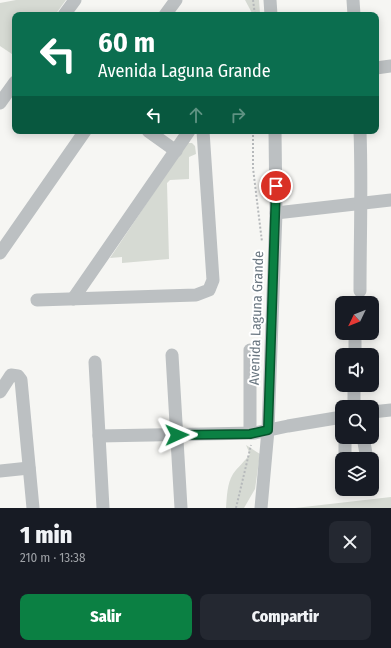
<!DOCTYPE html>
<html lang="es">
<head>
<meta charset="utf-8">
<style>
	body { margin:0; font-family:"Fira Sans Condensed",sans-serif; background:#242831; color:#f1f3f6; height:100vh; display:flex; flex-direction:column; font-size:15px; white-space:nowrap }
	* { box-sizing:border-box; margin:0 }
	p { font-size:13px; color:#9ea1a6 }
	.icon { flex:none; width:22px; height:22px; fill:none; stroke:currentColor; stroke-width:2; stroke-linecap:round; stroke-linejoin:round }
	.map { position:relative; height:508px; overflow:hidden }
	.panel { display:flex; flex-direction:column; background:#171b24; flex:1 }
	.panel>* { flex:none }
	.guide { position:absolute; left:12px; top:12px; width:367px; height:122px; border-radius:8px; box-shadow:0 2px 10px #0003; background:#0b6e4f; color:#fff; overflow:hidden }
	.needle { width:26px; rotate:227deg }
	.controls { position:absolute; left:335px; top:296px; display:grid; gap:8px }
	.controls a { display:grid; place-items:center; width:44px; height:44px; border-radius:8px; background:#171b24; box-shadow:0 2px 10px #0003; font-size:20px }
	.pin { position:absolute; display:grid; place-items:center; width:34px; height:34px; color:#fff; margin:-17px; border:2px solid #fff; border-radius:50%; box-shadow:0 1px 4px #0007 }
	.me { position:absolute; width:44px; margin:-22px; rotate:89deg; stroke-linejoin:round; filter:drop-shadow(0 0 3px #0008) }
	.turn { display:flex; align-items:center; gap:14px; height:84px; padding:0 20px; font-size:18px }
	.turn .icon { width:52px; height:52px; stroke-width:2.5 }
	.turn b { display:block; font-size:28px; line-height:34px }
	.lanes { display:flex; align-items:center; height:38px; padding:0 20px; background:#0003; justify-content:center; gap:20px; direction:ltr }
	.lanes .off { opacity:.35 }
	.round { display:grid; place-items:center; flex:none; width:42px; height:42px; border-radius:8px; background:#242831 }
	.overview { display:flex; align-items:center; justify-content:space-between; height:68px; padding:0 20px }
	h1 { font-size:24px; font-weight:800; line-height:30px }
	.cta { display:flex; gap:8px; margin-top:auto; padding:8px 20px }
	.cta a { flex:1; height:46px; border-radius:8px; background:#0b8043; color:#fff; font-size:16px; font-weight:800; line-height:46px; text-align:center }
	.cta a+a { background:#242831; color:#f1f3f6 }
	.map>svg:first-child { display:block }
	.green { fill:#d6dad3 }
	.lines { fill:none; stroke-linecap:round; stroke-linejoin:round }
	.path { stroke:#b6b9bb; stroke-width:2; stroke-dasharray:2 2; stroke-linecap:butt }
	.minor { stroke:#bcc0c2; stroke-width:13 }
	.route-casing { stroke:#07532c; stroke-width:10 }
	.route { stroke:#0b8043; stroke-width:7 }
	.labels { text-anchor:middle; stroke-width:4; stroke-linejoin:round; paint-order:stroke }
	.street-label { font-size:14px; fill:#697680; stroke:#fff }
</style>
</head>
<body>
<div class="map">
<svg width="391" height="508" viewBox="0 0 391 508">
	<rect width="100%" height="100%" fill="#f6f6f3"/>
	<!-- green -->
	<g class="green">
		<polygon points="16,0 66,0 55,15 15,15 15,56 0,46 0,3"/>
		<polygon points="245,0 259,0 260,14 252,13"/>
		<polygon points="187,143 192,143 195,146 196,154 189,157 189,179 170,180 167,183 169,259 122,263 122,257 110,258"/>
		<path d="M246,445L260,454L255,489L244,508H226C227,496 227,484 233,474C237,468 245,461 250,454Z"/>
		<polygon points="391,497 391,508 295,508"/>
	</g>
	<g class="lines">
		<!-- path -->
		<g class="path">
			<polyline points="253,0 255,15"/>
			<polyline points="253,131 253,168 262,242"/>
			<polyline points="260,292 261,273"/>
			<polyline points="236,508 251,445"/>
		</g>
		<!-- minor -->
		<g class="minor">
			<polyline points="270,0 271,15"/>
			<polyline points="353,0 354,15"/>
			<polyline points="64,15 75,0"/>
			<polyline points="165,15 176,0"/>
			<polyline points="376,68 391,66"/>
			<polyline points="0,103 15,82"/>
			<polyline points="148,131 176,151"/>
			<polyline points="276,213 391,200"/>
			<polyline points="0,253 85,131"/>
			<path d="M360,291C360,238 362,184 360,131"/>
			<polyline points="73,299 189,131"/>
			<polyline points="37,300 196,295 209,290 213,280 203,131"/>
			<polyline points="250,350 250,433"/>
			<polyline points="172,355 181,508"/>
			<polyline points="355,355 355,341"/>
			<polyline points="95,362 103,508"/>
			<polyline points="0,392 11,375 18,376 21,380 33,508"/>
			<polyline points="354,407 354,385"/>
			<polyline points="372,412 391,410"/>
			<polyline points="99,436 255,433 288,426 342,417"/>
			<polyline points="363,437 367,459"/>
			<polyline points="345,459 345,437"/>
			<polyline points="0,471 29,468"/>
			<polyline points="261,508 268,430 272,321 276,213 275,131"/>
		</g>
	</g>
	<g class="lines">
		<defs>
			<polyline id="route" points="177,435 250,434 268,430 276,186"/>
		</defs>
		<!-- route casing -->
		<use href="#route" class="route-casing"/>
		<!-- route -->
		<use href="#route" class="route"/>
	</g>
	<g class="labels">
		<!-- street labels -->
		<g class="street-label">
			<text transform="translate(256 318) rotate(-88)" y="5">Avenida Laguna Grande</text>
		</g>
	</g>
</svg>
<div class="controls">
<a><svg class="needle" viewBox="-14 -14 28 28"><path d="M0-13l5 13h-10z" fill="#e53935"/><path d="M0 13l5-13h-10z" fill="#9ea1a6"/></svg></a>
<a><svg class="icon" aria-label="sound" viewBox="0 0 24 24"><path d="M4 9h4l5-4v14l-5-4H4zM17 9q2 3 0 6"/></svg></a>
<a><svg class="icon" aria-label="search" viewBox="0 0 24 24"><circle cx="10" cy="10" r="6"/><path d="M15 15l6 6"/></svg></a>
<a><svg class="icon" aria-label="layers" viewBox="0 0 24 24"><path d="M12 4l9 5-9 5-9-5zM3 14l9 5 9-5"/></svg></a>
</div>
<div class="pin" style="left:276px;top:186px;background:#d93025"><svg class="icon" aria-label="arrive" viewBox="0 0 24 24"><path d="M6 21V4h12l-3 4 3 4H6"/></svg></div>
<svg class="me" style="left:177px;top:435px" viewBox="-20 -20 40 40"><path d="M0-17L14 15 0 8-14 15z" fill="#0b8043" stroke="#fff" stroke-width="4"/></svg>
<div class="guide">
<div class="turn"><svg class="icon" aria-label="left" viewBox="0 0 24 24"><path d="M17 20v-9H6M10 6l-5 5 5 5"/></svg><div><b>60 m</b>Avenida Laguna Grande</div></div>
<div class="lanes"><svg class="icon" aria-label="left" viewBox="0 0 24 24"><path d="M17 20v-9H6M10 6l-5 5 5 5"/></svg><svg class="icon off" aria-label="ahead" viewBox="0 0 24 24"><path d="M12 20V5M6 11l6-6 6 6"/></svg><svg class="icon off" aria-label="right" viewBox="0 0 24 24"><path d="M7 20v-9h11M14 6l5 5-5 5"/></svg></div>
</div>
</div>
<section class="panel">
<div class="overview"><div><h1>1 min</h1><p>210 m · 13:38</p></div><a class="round"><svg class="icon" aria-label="close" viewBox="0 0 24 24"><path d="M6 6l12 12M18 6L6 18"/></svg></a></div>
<div class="cta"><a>Salir</a><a>Compartir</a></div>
</section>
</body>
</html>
